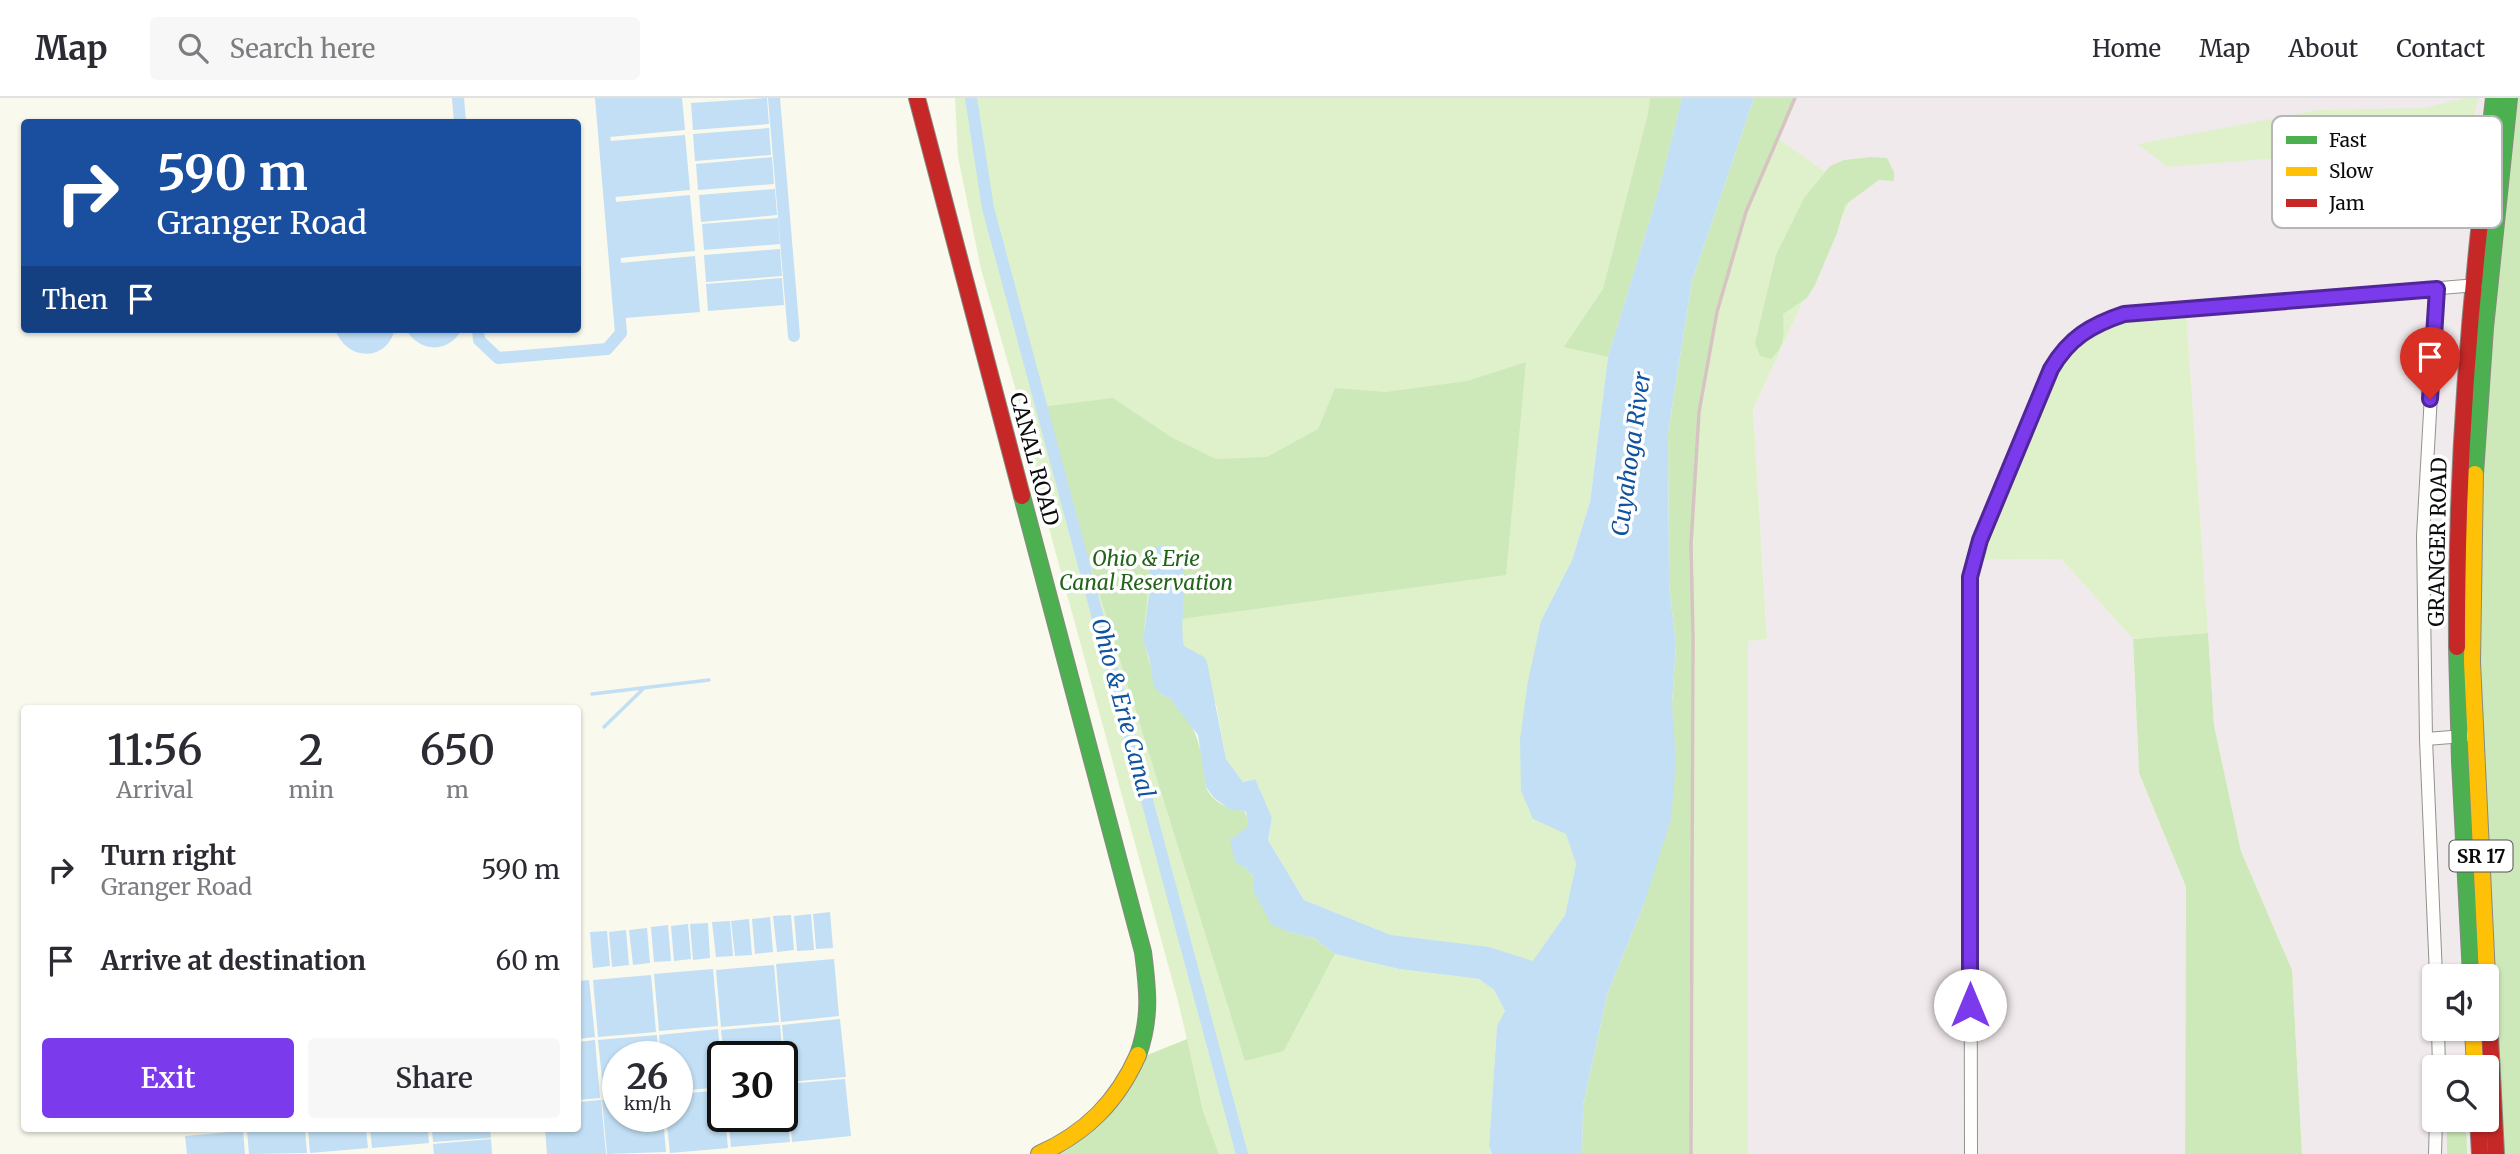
<!DOCTYPE html>
<html lang="en">
<head>
<meta charset="utf-8">
<style>
	body { margin:0; font-family:Merriweather,serif; background:#f7f7f7; color:#2b2b33; height:100vh; display:flex; flex-direction:column; font-size:26px; white-space:nowrap }
	* { box-sizing:border-box; margin:0 }
	p { font-size:23px; color:#7c7c81 }
	.icon { flex:none; width:38px; height:38px; fill:none; stroke:currentColor; stroke-width:2; stroke-linecap:round; stroke-linejoin:round }
	.map { position:relative; flex:1; overflow:hidden }
	.sheet { position:absolute; left:21px; top:607px; width:560px; height:427px; display:flex; flex-direction:column; background:#fff; border-radius:7px; box-shadow:0 2px 5px #0004 }
	.sheet>* { flex:none }
	.banner { position:absolute; left:21px; top:21px; width:560px; height:214px; border-radius:7px; box-shadow:0 2px 5px #0004; background:#1a4fa0; color:#fff; overflow:hidden }
	.controls { position:absolute; left:2422px; top:866px; display:grid; gap:14px }
	.controls a { display:grid; place-items:center; width:77px; height:77px; border-radius:7px; background:#fff; box-shadow:0 2px 5px #0004; font-size:35px }
	.speed { position:absolute; left:602px; top:943px; display:flex; gap:14px; font-size:35px; font-weight:700; text-align:center }
	.speed>* { display:grid; place-content:center; width:91px; height:91px; border-radius:50%; background:#fff; box-shadow:0 2px 5px #0004; line-height:1 }
	.speed small { font-size:18px; font-weight:400 }
	.speed .limit { border:4px solid #111; border-radius:10px; background:#fff; color:#111 }
	.pin { position:absolute; display:grid; place-items:center; width:60px; height:60px; color:#fff; margin:-72px -30px; border-radius:50% 50% 50% 0; rotate:-45deg; box-shadow:0 0 7px #0007 }
	.pin .icon { rotate:45deg }
	.me { position:absolute; width:77px; margin:-38px; rotate:0deg; stroke-linejoin:round; filter:drop-shadow(0 0 5px #0008) }
	.turn { display:flex; align-items:center; gap:24px; height:147px; padding:0 21px; font-size:32px }
	.turn .icon { width:91px; height:91px; stroke-width:2.5 }
	.turn b { display:block; font-size:49px; line-height:60px }
	.then { display:flex; align-items:center; height:66px; padding:0 21px; background:#0003; gap:14px; font-size:26px }
	.eta { display:flex; justify-content:space-evenly; align-items:center; height:119px; text-align:center }
	.eta b { font-size:42px; font-weight:600; line-height:49px }
	.button { display:flex; gap:14px; margin-top:auto; padding:14px 21px }
	.button a { flex:1; height:80px; border-radius:7px; background:#7c3aed; color:#fff; font-size:28px; font-weight:600; line-height:80px; text-align:center }
	.button a+a { background:#f7f7f7; color:#2b2b33 }
	ul { padding:0; list-style:none }
	li { display:flex; align-items:center; gap:21px; height:91px; padding:0 21px }
	li div { flex:1 }
	li b { display:block; font-size:26px }
	li em { font-style:normal }
	header { display:flex; align-items:center; gap:42px; box-sizing:border-box; height:98px; padding:0 35px; background:#fff; border-bottom:2px solid #e1e1e2 }
	header strong { font-size:33px }
	nav { display:flex; gap:38px; margin-inline-start:auto; font-size:24px }
	.search { width:490px; height:63px; background:#f7f7f7; display:flex; align-items:center; gap:18px; box-sizing:border-box; padding:0 24px; border-radius:7px; color:#7c7c81; font-size:26px }
	.map>svg:first-child { display:block }
	.industrial { fill:#f1eaec }
	.green { fill:#dff1cb }
	.forest { fill:#cee9b9 }
	.water { fill:#c2dff5 }
	.lines { fill:none; stroke-linecap:round; stroke-linejoin:round }
	.stream { stroke:#c2dff5; stroke-width:3.5 }
	.canal { stroke:#c2dff5; stroke-width:12 }
	.street-casing { stroke:#93928d; stroke-width:14 }
	.fast-casing { stroke:#898983; stroke-width:18 }
	.slow-casing { stroke:#898983; stroke-width:18 }
	.jam-casing { stroke:#898983; stroke-width:18 }
	.street { stroke:#fefefc; stroke-width:12 }
	.fast { stroke:#4caf50; stroke-width:16 }
	.slow { stroke:#ffc107; stroke-width:16 }
	.jam { stroke:#c62828; stroke-width:16 }
	.rail { stroke:#d7c4c2; stroke-width:3.5 }
	.route-casing { stroke:#51269a; stroke-width:18 }
	.route { stroke:#7c3aed; stroke-width:12 }
	.labels { text-anchor:middle; stroke-width:7; stroke-linejoin:round; paint-order:stroke }
	.shield { fill:#fff; stroke:#545454; stroke-width:2 }
	.shield-label { font-size:19px; font-weight:bold; fill:#0b0b0b }
	.street-label { font-size:21px; fill:#0b0b0b; stroke:#fff }
	.park-label { font-size:21px; font-style:italic; fill:#216419; stroke:#fff }
	.water-label { font-size:23px; font-style:italic; fill:#0f53a1; stroke:#fff }
	.key { fill:#fff; stroke:#b6b6b6; stroke-width:2 }
	.key-label { font-size:19px; fill:#0b0b0b }
</style>
</head>
<body>
<header>
<strong>Map</strong>
<div class="search"><svg class="icon" aria-label="search" viewBox="0 0 24 24"><circle cx="10" cy="10" r="6"/><path d="M15 15l6 6"/></svg>Search here</div>
<nav><a>Home</a><a>Map</a><a>About</a><a>Contact</a></nav>
</header>
<div class="map">
<svg width="2520" height="1056" viewBox="0 0 2520 1056">
	<rect width="100%" height="100%" fill="#faf9ed"/>
	<!-- industrial -->
	<polygon class="industrial" points="1795,0 2494,0 2471,878 2434,878 2434,931 2473,931 2475,969 2434,970 2434,1022 2478,1022 2480,1056 2302,1056 2292,872 2241,753 2214,627 2186,212 1975,462 2061,461 2133,541 2139,675 2186,789 2185,1056 1748,1056 1748,542 1767,541 1753,311 1854,96 1778,40"/>
	<!-- green -->
	<g class="green">
		<polygon points="955,0 1682,0 1658,95 1608,259 1590,404 1572,462 1541,523 1533,721 1566,735 1576,766 1565,817 1533,864 1391,837 1304,802 1268,742 1272,720 1254,681 1243,684 1226,661 1216,606 1151,554 1254,960 1284,953 1335,856 1399,871 1479,881 1494,892 1505,913 1497,929 1489,1048 1492,1056 1219,1056 1203,1013 1179,907 1050,434 1026,328 981,171 958,59"/>
		<polygon points="2465,0 2478,0 2467,52 2454,61 2427,48 2167,69 2138,46 2319,12 2423,10"/>
		<polygon points="1778,40 1854,95 1753,311 1767,541 1748,543 1748,1056 1691,1056 1691,446 1699,314 1717,214 1746,114"/>
		<polygon points="2186,211 2208,535 2133,541 2061,461 1975,462 2051,271 2096,226"/>
	</g>
	<!-- forest -->
	<g class="forest">
		<polygon points="1650,0 1682,0 1658,95 1608,259 1564,249 1603,191 1648,16"/>
		<polygon points="1754,0 1795,0 1746,114 1717,214 1699,314 1691,446 1691,1056 1582,1056 1583,1008 1607,897 1644,806 1672,605 1676,547 1669,488 1668,334 1692,183"/>
		<polygon points="2509,0 2520,0 2520,1056 2496,1056 2472,519"/>
		<path d="M1871,59L1887,60L1894,74V83L1879,82L1845,107L1837,135L1815,187L1807,200L1783,216C1784,235 1786,247 1771,261L1760,258L1755,245L1776,157L1804,100L1830,68L1844,62Z"/>
		<path d="M1526,264L1506,477L1181,521L1184,475L1148,478C1149,499 1144,518 1144,539C1144,551 1155,585 1161,596C1190,609 1200,644 1205,673C1206,677 1205,684 1206,689C1212,705 1231,712 1245,713L1249,729L1240,737L1244,769L1254,779V794L1289,834L1314,840L1335,856L1284,953L1245,963L1041,309L1113,300L1171,339L1216,361L1267,359L1318,331L1335,290L1386,294L1467,283Z"/>
		<polygon points="2208,535 2214,627 2241,753 2292,872 2302,1056 2185,1056 2186,789 2139,675 2133,541"/>
		<polygon points="1187,941 1203,1013 1219,1056 1039,1056 1088,1030 1135,962"/>
		<polygon points="2447,1022 2466,1022 2467,1056 2447,1056"/>
	</g>
	<!-- water -->
	<g class="water">
		<polygon points="606,0 682,0 685,32 610,39"/>
		<polygon points="767,0 769,26 693,32 691,5"/>
		<path d="M1682,0H1754L1692,183L1668,334L1669,488L1676,547L1672,605L1676,664L1671,721L1644,806L1607,897L1583,1008L1582,1056H1492L1489,1048L1497,928L1505,913L1494,892L1479,881L1399,871L1335,856L1314,840L1289,834L1271,826L1254,794V779L1244,769L1235,764L1230,742L1248,729L1246,713L1231,712L1214,700L1206,689L1198,637L1170,601L1161,596L1154,589L1149,559L1143,542L1149,498L1150,463L1158,448H1175C1192,466 1178,521 1184,548L1204,559L1207,564L1226,661L1243,684L1255,681L1272,720L1268,742L1304,802L1391,837L1489,849L1533,863L1565,817L1576,766L1566,736L1533,721L1521,693L1520,641L1528,583L1541,523L1572,462L1590,404L1608,259L1658,95Z"/>
		<polygon points="769,30 771,57 695,63 693,36"/>
		<polygon points="685,37 690,92 615,99 610,43"/>
		<polygon points="772,59 774,86 698,92 696,66"/>
		<polygon points="775,91 777,117 701,124 699,97"/>
		<polygon points="690,97 695,153 620,160 615,104"/>
		<polygon points="778,120 780,146 704,152 702,126"/>
		<polygon points="780,151 782,178 706,184 704,157"/>
		<polygon points="695,158 700,214 625,220 620,165"/>
		<polygon points="782,180 784,207 708,213 706,186"/>
		<path d="M335,231H395C386,265 346,263 335,231Z"/>
		<path d="M406,231H462C449,256 419,255 406,231Z"/>
		<polygon points="830,814 833,850 816,851 813,816"/>
		<polygon points="811,816 814,852 797,853 794,818"/>
		<polygon points="791,817 794,852 777,854 773,818"/>
		<polygon points="770,819 773,854 755,856 752,821"/>
		<polygon points="749,821 752,857 735,858 731,823"/>
		<polygon points="730,823 733,858 716,859 712,824"/>
		<polygon points="708,825 710,860 693,862 690,826"/>
		<polygon points="688,826 691,861 674,863 671,828"/>
		<polygon points="668,827 671,863 654,864 651,829"/>
		<polygon points="647,830 650,865 633,867 629,832"/>
		<polygon points="626,832 629,867 612,869 609,834"/>
		<polygon points="607,833 610,868 593,870 590,834"/>
		<polygon points="834,861 839,918 781,924 776,866"/>
		<polygon points="774,867 779,924 721,929 716,872"/>
		<polygon points="713,871 718,928 659,933 654,876"/>
		<polygon points="651,877 656,934 598,939 593,882"/>
		<polygon points="589,882 595,939 578,941 578,883"/>
		<polygon points="840,921 846,979 787,984 782,927"/>
		<polygon points="780,927 785,984 782,984 782,959 724,959 721,932"/>
		<polygon points="718,931 723,989 677,993 677,959 661,959 659,937"/>
		<polygon points="657,937 659,959 618,959 618,998 604,1000 598,942"/>
		<polygon points="595,942 600,1000 578,1002 578,944"/>
		<polygon points="845,981 851,1038 792,1044 787,986"/>
		<polygon points="782,987 784,987 790,1044 731,1049 728,1019 782,1018"/>
		<polygon points="723,992 723,1018 725,1019 728,1050 670,1055 666,1019 677,1018 677,996"/>
		<polygon points="618,1001 618,1018 663,1019 666,1054 607,1056 602,1002"/>
		<polygon points="601,1002 606,1056 547,1056 545,1031 578,1031 578,1004"/>
		<polygon points="273,1031 305,1031 307,1055 249,1056 247,1033"/>
		<polygon points="308,1031 366,1031 368,1050 310,1055"/>
		<polygon points="370,1031 428,1031 429,1045 372,1050"/>
		<polygon points="432,1031 490,1031 491,1040 433,1044"/>
		<polygon points="243,1033 245,1056 187,1056 185,1038"/>
		<polygon points="491,1041 492,1056 434,1056 433,1046"/>
	</g>
	<g class="lines">
		<!-- stream -->
		<g class="stream">
			<polyline points="592,596 709,582"/>
			<polyline points="604,629 643,591"/>
		</g>
		<!-- canal -->
		<g class="canal">
			<polyline points="458,0 460,24"/>
			<polyline points="774,0 794,238"/>
			<polyline points="971,0 988,110 1242,1056"/>
			<polyline points="478,231 479,242 498,260 607,251 621,235 601,0"/>
		</g>
		<defs>
			<g id="street">
				<polyline points="2426,641 2464,638"/>
				<polyline points="2436,878 2426,641 2423,438 2437,191"/>
				<polyline points="2438,931 2439,970"/>
				<path d="M1971,1056L1970,479L1980,442L2051,271C2069,240 2091,227 2124,216L2477,187"/>
				<polyline points="2435,1056 2436,1022"/>
			</g>
			<g id="fast">
				<polyline points="2481,115 2494,0"/>
				<polyline points="2475,376 2485,230 2509,0"/>
				<path d="M1022,398L1143,854C1148,892 1151,920 1138,957"/>
				<polyline points="2457,549 2460,664 2471,878"/>
			</g>
			<g id="slow">
				<polyline points="2475,376 2472,564 2487,878"/>
				<polyline points="2473,931 2475,970"/>
				<path d="M1039,1056C1086,1035 1117,1004 1138,957"/>
			</g>
			<g id="jam">
				<polyline points="917,0 1022,398"/>
				<path d="M2457,549C2456,403 2465,259 2481,115"/>
				<polyline points="2487,879 2496,1056"/>
				<polyline points="2478,1022 2480,1056"/>
			</g>
		</defs>
		<!-- street casing -->
		<use href="#street" class="street-casing"/>
		<!-- fast casing -->
		<use href="#fast" class="fast-casing"/>
		<!-- slow casing -->
		<use href="#slow" class="slow-casing"/>
		<!-- jam casing -->
		<use href="#jam" class="jam-casing"/>
		<!-- street -->
		<use href="#street" class="street"/>
		<!-- fast -->
		<use href="#fast" class="fast"/>
		<!-- slow -->
		<use href="#slow" class="slow"/>
		<!-- jam -->
		<use href="#jam" class="jam"/>
		<!-- rail -->
		<polyline class="rail" points="1691,1056 1693,540 1691,446 1699,314 1717,214 1746,114 1795,0"/>
	</g>
	<g class="lines">
		<defs>
			<path id="route" d="M1970,907V479L1980,442L2051,271C2069,240 2091,227 2124,216L2437,191L2430,301"/>
		</defs>
		<!-- route casing -->
		<use href="#route" class="route-casing"/>
		<!-- route -->
		<use href="#route" class="route"/>
	</g>
	<g class="labels">
		<!-- shield labels -->
		<rect class="shield" x="2449.5" y="742.5" width="63" height="31" rx="5"/>
		<g class="shield-label">
			<text x="2481" y="765">SR 17</text>
		</g>
		<!-- street labels -->
		<g class="street-label">
			<text transform="translate(1034 361) rotate(75)" y="7">CANAL ROAD</text>
			<text transform="translate(2438 444) rotate(-89)" y="7">GRANGER ROAD</text>
		</g>
		<!-- park labels -->
		<g class="park-label">
			<text x="1146" y="468">Ohio &amp; Erie<tspan x="1146" dy="24">Canal Reservation</tspan></text>
		</g>
		<!-- water labels -->
		<g class="water-label">
			<text transform="translate(1631 356) rotate(-82)" y="8">Cuyahoga River</text>
			<text transform="translate(1123 610) rotate(75)" y="8">Ohio &amp; Erie Canal</text>
		</g>
	</g>
	<!-- legend -->
	<rect x="2272" y="18" width="230" height="112" rx="10" class="key"/>
	<rect x="2286" y="38" width="31" height="8" fill="#4caf50"/>
	<rect x="2286" y="69" width="31" height="9" fill="#ffc107"/>
	<rect x="2286" y="101" width="31" height="8" fill="#c62828"/>
	<g class="key-label">
		<text x="2329" y="49">Fast</text>
		<text x="2329" y="80">Slow</text>
		<text x="2329" y="112">Jam</text>
	</g>
</svg>
<div class="controls">
<a><svg class="icon" aria-label="sound" viewBox="0 0 24 24"><path d="M4 9h4l5-4v14l-5-4H4zM17 9q2 3 0 6"/></svg></a>
<a><svg class="icon" aria-label="search" viewBox="0 0 24 24"><circle cx="10" cy="10" r="6"/><path d="M15 15l6 6"/></svg></a>
</div>
<div class="speed"><div>26<small>km/h</small></div><div class="limit">30</div></div>
<div class="pin" style="left:2430px;top:301px;background:#d93025"><svg class="icon" aria-label="arrive" viewBox="0 0 24 24"><path d="M6 21V4h12l-3 4 3 4H6"/></svg></div>
<svg class="me" style="left:1970px;top:907px" viewBox="-20 -20 40 40"><circle r="19" fill="#fff"/><path d="M0-13L10 11 0 6-10 11z" fill="#7c3aed"/></svg>
<div class="banner">
<div class="turn"><svg class="icon" aria-label="right" viewBox="0 0 24 24"><path d="M7 20v-9h11M14 6l5 5-5 5"/></svg><div><b>590 m</b>Granger Road</div></div>
<div class="then">Then<svg class="icon" aria-label="arrive" viewBox="0 0 24 24"><path d="M6 21V4h12l-3 4 3 4H6"/></svg></div>
</div>
<section class="sheet">
<div class="eta">
<div><b>11:56</b><p>Arrival</p></div>
<div><b>2</b><p>min</p></div>
<div><b>650</b><p>m</p></div>
</div>
<ul>
<li><svg class="icon" aria-label="right" viewBox="0 0 24 24"><path d="M7 20v-9h11M14 6l5 5-5 5"/></svg><div><b>Turn right</b><p>Granger Road</p></div><em>590 m</em></li>
<li><svg class="icon" aria-label="arrive" viewBox="0 0 24 24"><path d="M6 21V4h12l-3 4 3 4H6"/></svg><div><b>Arrive at destination</b></div><em>60 m</em></li>
</ul>
<div class="button"><a>Exit</a><a>Share</a></div>
</section>
</div>
</body>
</html>
